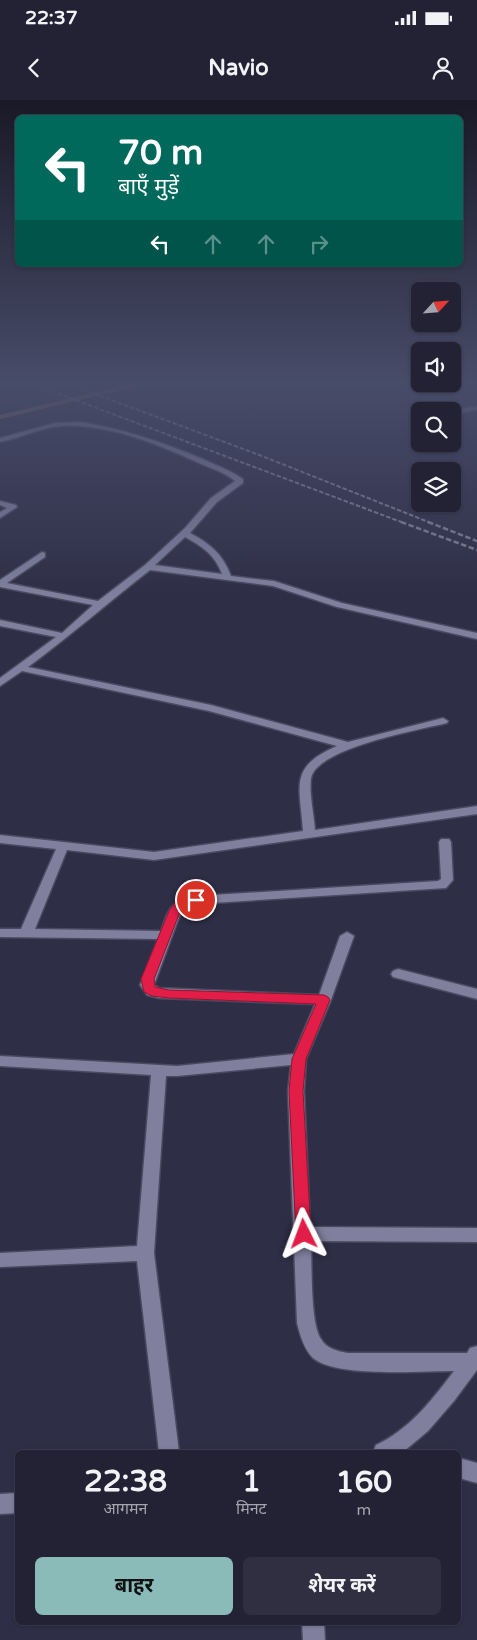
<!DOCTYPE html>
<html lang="hi">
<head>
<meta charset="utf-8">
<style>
	body { margin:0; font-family:"Varela Round","Noto Sans Devanagari",sans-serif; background:#2f2f41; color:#f1f3f6; height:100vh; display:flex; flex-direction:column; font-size:19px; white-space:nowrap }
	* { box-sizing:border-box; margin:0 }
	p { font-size:16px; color:#a3a4ad }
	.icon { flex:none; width:28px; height:28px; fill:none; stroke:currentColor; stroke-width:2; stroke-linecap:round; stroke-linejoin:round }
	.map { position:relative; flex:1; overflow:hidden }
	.side { position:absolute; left:15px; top:1350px; width:446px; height:175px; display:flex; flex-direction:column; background:#232235; border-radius:8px; box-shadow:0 1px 4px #0004,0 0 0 1px #403f50 }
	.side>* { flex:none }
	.banner { position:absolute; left:15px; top:15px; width:448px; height:152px; border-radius:8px; box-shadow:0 1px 4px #0004,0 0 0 1px #403f50; background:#00695c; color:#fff; overflow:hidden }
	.needle { width:32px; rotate:64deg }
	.buttons { position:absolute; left:411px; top:182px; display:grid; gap:10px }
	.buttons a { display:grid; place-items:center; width:50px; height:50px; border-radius:8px; background:#232235; box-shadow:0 1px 4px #0004,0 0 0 1px #403f50; font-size:25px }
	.pin { position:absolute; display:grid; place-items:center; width:42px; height:42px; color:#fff; margin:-21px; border:2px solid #fff; border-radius:50%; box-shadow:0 1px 5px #0007 }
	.me { position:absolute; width:55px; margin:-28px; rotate:357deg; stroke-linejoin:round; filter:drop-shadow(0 0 4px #0008) }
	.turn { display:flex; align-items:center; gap:18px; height:105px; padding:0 20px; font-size:22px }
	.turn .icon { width:65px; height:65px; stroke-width:2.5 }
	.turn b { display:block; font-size:35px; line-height:42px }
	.lanes { display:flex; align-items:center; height:48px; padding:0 20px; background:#0003; justify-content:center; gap:25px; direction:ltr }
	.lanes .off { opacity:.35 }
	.eta { display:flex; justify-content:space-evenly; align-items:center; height:85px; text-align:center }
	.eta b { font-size:30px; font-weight:700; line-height:35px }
	.button { display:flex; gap:10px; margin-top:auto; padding:10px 20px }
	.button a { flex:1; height:58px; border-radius:8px; background:#8bbbb9; color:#111; font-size:20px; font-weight:700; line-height:58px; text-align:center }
	.button a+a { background:#2f2f41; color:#f1f3f6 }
	.status { display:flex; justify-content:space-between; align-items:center; height:35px; padding:0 25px; background:#232235; direction:ltr }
	.status svg { height:14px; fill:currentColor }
	header { display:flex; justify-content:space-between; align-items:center; height:65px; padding:0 20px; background:#232235; font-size:22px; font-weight:700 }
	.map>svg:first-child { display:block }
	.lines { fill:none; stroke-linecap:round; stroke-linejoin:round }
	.stream { stroke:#87715b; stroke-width:4 }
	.street-casing { stroke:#4a495f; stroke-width:3 }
	.street { fill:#80809e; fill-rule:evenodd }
	.rail-far1 { stroke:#818196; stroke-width:2; stroke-dasharray:4.5 2; stroke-linecap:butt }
	.rail { stroke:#818196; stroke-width:2.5; stroke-dasharray:5.5 2.5; stroke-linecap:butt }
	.route { fill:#e11d48; stroke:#92132f }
</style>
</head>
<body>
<div class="status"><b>22:37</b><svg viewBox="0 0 49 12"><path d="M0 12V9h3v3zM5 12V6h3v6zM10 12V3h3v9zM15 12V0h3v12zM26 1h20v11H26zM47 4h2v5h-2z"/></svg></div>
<header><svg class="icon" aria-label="back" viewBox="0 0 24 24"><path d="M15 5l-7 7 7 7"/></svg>Navio<svg class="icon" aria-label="person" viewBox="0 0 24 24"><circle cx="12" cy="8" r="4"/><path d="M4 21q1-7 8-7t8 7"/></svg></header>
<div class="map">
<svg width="477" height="1540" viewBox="0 0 477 1540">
	<rect width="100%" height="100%" fill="#2f2e47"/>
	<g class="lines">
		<!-- stream -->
		<polyline class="stream" points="0,317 129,286 158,282"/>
		<defs>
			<g id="street">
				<polygon points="477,306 477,310 452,314 452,311 449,311"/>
				<path d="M81,322C124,329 165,343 205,360C218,366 232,371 243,379V383L217,402L190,433C209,443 223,454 231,476L274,481L342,503L477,533V539L337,507L273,486L150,470C109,502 70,536 28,567L211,605L348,642L443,618L448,621L447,623C419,630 315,648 311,679C309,693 314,715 315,730L477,706V714L154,760L67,750L35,829L161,831C170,806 170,803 196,796L438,781L441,779L439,742L441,739H449L451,742L453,780L446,788L197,804L185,808L181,812L154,885L159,888L319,895L340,836L347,832L354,836L331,900L306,959L304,991L310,1127L477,1128V1142L311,1141C312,1163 310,1223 321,1239C327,1249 337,1251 348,1253H467L470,1248L477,1246V1270L454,1301L428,1331L403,1352H373L376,1345C409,1330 433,1299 454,1271C422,1271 337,1278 313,1258C304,1249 300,1235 297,1223L288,991L291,965L177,976H166L154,1153L179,1352H159L137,1161L0,1167V1153L137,1146L151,975L0,966V956L177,966L294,954L315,904L159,898L147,895L140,885L158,839L0,837V829H21L56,749L0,743V735L154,752L303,731C300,686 288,667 337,646L209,611L22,571L0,586V578L56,537L0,526V520L62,533L93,505L0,487V480L42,452L45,453V457L7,483L98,501L145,465L185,428L211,398L235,381C226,373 213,369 201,364C159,345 110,324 63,326C41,327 21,338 0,342V338L55,323ZM185,437C202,446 215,455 222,474L155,465Z"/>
				<polygon points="0,401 16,405 17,407 0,418 0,412 7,408 0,405"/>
				<polygon points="398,869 477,889 477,899 393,877 391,874 393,871"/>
				<polygon points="459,1358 477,1363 477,1383 459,1378"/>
				<polygon points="18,1393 18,1413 0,1414 0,1394"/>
				<polygon points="302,1522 324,1522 325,1540 303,1540"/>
			</g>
		</defs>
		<!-- street casing -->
		<use href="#street" class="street-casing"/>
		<!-- street -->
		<use href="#street" class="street"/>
		<!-- rail-far1 -->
		<g class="rail-far1">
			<polyline points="27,282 404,423"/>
			<polyline points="63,282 262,356 431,423"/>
		</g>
		<!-- rail -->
		<g class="rail">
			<polyline points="401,422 477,450"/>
			<polyline points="428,422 477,441"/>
		</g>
	</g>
	<!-- sky -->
	<linearGradient id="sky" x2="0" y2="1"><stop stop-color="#1a1927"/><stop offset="0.57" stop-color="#474c69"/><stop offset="1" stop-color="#474c69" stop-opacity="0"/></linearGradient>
	<rect width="477" height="497" fill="url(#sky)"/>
	<!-- route -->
	<path class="route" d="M196,796L201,797L202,800C197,807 186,805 180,812L154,879L155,887L169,890L324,895L328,897L330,900L306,959L303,991L311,1134L309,1138L304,1140L298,1138L296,1134L289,991L292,959L316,904L169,898L152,896L144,892L141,879L169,811L175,803Z"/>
</svg>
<div class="buttons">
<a><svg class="needle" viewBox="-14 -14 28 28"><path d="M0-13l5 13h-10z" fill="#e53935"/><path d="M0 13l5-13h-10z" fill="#a3a4ad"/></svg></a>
<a><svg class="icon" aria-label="sound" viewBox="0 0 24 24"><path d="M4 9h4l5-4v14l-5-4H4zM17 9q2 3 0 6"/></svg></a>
<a><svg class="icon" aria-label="search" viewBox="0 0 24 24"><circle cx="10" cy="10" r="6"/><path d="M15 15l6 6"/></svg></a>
<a><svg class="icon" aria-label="layers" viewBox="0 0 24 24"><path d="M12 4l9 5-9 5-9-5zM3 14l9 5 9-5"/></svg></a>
</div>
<div class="pin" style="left:196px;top:800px;background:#d93025"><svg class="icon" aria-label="arrive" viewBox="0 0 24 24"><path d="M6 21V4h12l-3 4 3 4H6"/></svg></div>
<svg class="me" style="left:304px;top:1134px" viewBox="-20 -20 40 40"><path d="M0-17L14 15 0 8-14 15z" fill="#e11d48" stroke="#fff" stroke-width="4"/></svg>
<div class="banner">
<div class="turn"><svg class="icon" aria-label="left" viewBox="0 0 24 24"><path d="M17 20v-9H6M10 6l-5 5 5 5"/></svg><div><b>70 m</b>बाएँ मुड़ें</div></div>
<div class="lanes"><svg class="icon" aria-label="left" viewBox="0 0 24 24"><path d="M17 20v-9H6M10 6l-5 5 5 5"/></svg><svg class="icon off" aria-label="ahead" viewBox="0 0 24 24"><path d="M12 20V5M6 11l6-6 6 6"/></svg><svg class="icon off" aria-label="ahead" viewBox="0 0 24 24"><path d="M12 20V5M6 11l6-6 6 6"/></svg><svg class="icon off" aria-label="right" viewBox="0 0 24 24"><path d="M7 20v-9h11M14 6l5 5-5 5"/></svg></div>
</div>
<section class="side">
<div class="eta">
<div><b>22:38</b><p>आगमन</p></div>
<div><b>1</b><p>मिनट</p></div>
<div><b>160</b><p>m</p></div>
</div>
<div class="button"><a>बाहर</a><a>शेयर करें</a></div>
</section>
</div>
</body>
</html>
